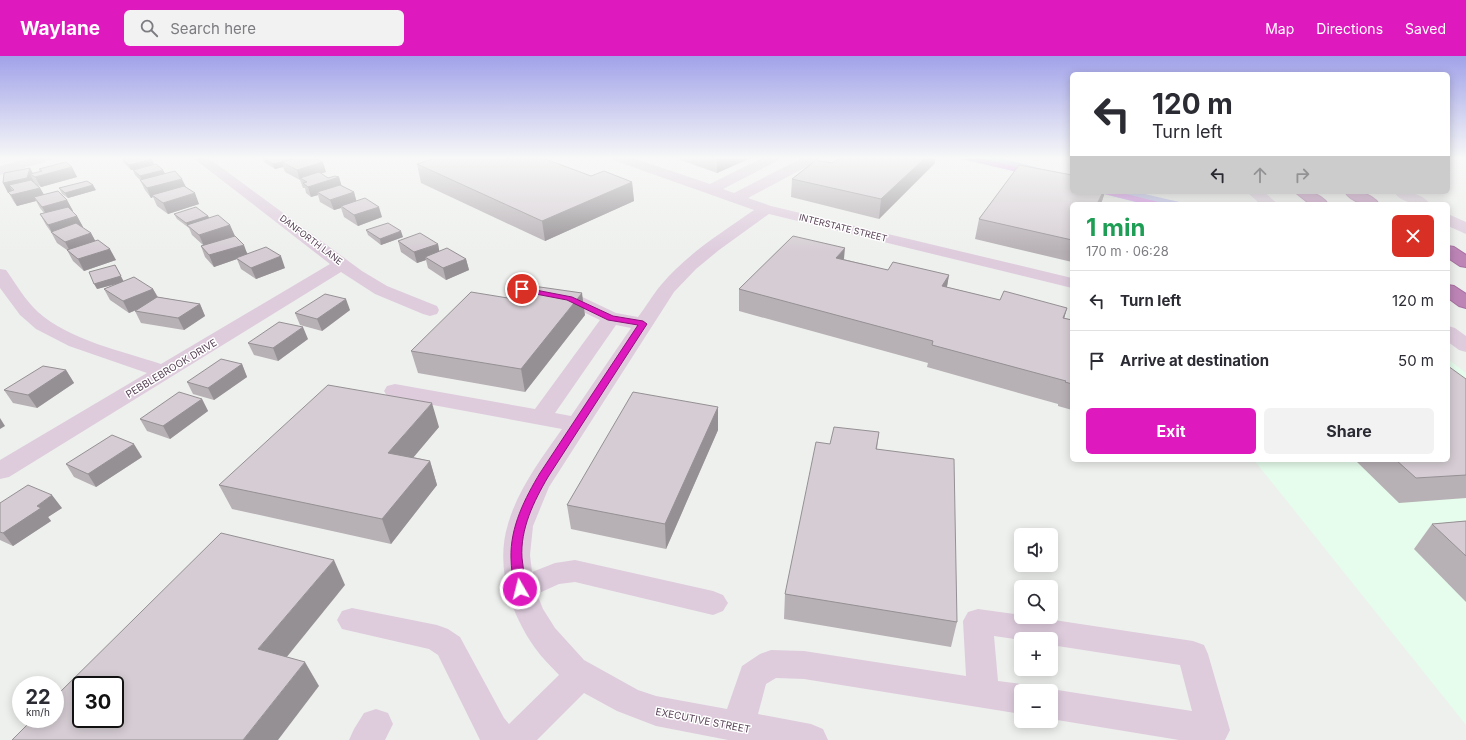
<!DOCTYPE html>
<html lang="en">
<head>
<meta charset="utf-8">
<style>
	body { margin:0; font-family:Inter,sans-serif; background:#f2f2f3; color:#2b2b33; height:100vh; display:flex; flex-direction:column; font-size:15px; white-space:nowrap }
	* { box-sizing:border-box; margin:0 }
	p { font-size:13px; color:#7c7c81 }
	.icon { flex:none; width:22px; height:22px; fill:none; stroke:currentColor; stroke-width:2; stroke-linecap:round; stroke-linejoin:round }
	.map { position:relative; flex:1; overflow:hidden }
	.sheet { position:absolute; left:1070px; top:146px; width:380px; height:260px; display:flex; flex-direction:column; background:#fff; border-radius:6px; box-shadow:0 2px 10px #0003 }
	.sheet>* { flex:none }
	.hud { position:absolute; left:1070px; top:16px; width:380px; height:122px; border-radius:6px; box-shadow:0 2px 10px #0003; background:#fff; color:#2b2b33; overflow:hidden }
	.controls { position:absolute; left:1014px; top:472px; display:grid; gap:8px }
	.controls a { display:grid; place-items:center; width:44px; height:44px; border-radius:6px; background:#fff; box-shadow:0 2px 10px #0003; font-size:20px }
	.speed { position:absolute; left:12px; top:620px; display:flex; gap:8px; font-size:20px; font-weight:700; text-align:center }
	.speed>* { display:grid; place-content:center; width:52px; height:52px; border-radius:50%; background:#fff; box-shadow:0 2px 10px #0003; line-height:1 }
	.speed small { font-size:10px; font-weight:400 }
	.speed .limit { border:2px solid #111; border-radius:6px; background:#fff; color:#111 }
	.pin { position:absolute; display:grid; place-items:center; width:34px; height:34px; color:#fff; margin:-17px; border:2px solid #fff; border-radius:50%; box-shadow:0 1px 4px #0007 }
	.me { position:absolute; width:44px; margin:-22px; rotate:352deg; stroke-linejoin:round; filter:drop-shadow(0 0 3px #0008) }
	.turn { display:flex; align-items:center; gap:14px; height:84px; padding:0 16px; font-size:18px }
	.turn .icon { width:52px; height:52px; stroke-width:2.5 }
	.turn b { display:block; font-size:28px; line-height:34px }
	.lanes { display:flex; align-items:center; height:38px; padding:0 16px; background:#0003; justify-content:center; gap:20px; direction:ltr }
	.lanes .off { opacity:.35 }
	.round { display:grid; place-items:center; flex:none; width:42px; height:42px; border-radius:6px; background:#f2f2f3 }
	.head { display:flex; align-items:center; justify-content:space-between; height:68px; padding:0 16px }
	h1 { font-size:24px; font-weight:700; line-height:30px; color:#1e9e55 }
	.button { display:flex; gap:8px; margin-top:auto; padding:8px 16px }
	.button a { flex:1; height:46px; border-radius:6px; background:#de19bd; color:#fff; font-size:16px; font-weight:700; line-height:46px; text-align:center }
	.button a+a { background:#f2f2f3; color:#2b2b33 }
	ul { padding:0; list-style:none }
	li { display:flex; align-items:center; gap:12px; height:60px; padding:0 16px; border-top:1px solid #e1e1e2 }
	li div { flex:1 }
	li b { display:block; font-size:15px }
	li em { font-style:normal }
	header { display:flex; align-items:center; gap:24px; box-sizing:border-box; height:56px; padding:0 20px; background:#de19bd; color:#fff }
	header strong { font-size:19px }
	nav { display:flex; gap:22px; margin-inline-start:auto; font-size:14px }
	.search { width:280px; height:36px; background:#f2f2f3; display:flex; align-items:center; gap:10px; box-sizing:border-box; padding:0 14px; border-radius:6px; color:#7c7c81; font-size:15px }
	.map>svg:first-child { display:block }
	.commercial { fill:#e6fcec }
	.green { fill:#bbe }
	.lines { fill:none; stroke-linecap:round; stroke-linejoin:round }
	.stream { stroke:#d888eb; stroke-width:5 }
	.highway-casing { stroke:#a870a1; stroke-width:2 }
	.minor { fill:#deccdd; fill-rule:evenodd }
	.highway { fill:#bc85b6; fill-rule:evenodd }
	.wall { fill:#b7b0b5 }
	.shaded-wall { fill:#959094 }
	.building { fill:#d5cdd3; stroke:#959094; fill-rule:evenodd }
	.route { fill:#de19bd; stroke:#90107b }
	.labels { text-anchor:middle; stroke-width:3; stroke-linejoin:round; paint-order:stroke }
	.far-street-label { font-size:9px; fill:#5b4659; stroke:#fff }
	.street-label { font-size:10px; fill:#5b4659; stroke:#fff }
</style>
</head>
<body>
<header>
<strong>Waylane</strong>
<div class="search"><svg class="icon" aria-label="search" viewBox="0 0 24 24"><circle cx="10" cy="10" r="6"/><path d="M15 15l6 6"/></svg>Search here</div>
<nav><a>Map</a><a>Directions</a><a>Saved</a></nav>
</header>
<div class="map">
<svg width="1466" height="684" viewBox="0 0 1466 684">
	<rect width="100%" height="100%" fill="#eef0ed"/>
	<!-- commercial -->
	<polygon class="commercial" points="1448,303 1466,317 1466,669 1254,404 1448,404"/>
	<!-- green -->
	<g class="green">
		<polygon points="950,101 997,101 1072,121 1015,115"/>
		<polygon points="1096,136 1136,136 1188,148 1143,148"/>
	</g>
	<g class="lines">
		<!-- stream -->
		<g class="stream">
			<polyline points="966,101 1023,115"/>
			<polyline points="1107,136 1156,148"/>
		</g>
		<defs>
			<g id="highway">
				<path d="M1295,136C1308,136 1319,136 1328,148H1310Z"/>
				<path d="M1345,136C1358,136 1370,136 1379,148C1366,148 1353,148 1345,136Z"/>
				<polygon points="1448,190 1454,191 1466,199 1466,211 1460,210 1448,202"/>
				<polygon points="1448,229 1454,230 1466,238 1466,252 1459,250 1448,242"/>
			</g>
		</defs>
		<!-- highway casing -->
		<use href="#highway" class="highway-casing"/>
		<!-- minor -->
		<g class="minor">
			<polygon points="33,101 53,101 51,104 0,119 0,110"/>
			<path d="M192,101H207L362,215L387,230L437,250L439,254L437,258L430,260L423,258L375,238L341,216L9,421L0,423V404L147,317L69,290L36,273L20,259L0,232V213L6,214C16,228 25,244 38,256C69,284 122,295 161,308L330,208Z"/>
			<path d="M611,101H630L710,128L764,101H781L779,104L723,133L734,137L804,101H821L819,104L748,142L771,150L1072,222V232L769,158L719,194L696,213L674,236L549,431L533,470L530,499L532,516L555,507L575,504L713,535L723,539L728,547L723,555L713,559L575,526L559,528L537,538L543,553L555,572L584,604L638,634L656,640L727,653L742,610L760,598L771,594L804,595L966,620L963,565L968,556L978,553L1021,559V561H1034L1193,585L1204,589L1208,598L1230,674L1225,684H1179L1051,663V635H1046L1051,633L1192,655L1180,609L1051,589V583L1021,584L994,580L998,625L1021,628L1032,633L1034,635H1021V658L804,623L776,622L766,628L758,658L811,668L823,673L828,684H728L656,670L617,655L584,637L537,684H480L438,599L429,593L342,573L337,564L342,555L352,552L437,569L448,573L460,581L504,662L509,668L559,619C551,610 542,602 535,592C510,557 495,510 508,468C518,433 541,403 562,373L395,342L387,340L384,335L387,330L395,328L535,353L600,264L564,247L516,237L513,233L516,229L522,228L576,238L616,257L638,261C646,251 653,238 661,229C687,198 721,177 754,154L613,104ZM616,269L631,272L571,360L555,357Z"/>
			<polygon points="1247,136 1264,136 1278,148 1260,148"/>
			<path d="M1394,136C1407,136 1421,136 1430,148C1417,148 1402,148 1394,136Z"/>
			<polygon points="1448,158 1466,166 1466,178 1448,170"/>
			<polygon points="1448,270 1455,272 1466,280 1466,296 1459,294 1448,286"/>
			<polygon points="376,653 388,657 393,668 385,684 349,684 354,673 364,657"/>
		</g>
		<!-- highway -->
		<use href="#highway" class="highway"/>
	</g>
	<!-- wall -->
	<g class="wall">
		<polygon points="262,101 294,102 326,116 321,117 328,122 339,121 341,129 354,136 356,145 382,161 358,170 344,161 341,152 334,154 320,146 318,139 311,141 306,137 305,132 303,132 300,124 285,116 283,111 275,113 264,106"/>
		<polygon points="672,101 753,101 717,117"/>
		<polygon points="122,102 154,108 131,114 124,107"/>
		<polygon points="832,107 935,107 879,163 791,141 792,123"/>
		<polygon points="417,108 591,120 632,126 634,145 545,185 421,127"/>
		<polygon points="1019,109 1072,119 1072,136 1105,136 1101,148 1072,148 1072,206 975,183 979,163"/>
		<polygon points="72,111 77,121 41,131 38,129 40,132 44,139 67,144 73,155 72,155 77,160 83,171 82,171 91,177 95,185 116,204 84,215 73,205 67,194 57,187 51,176 46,169 40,158 44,157 40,152 36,145 17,150 14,146 3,127 40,116 39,113"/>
		<polygon points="133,114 165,117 186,131 199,148 168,158 157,150 153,141 151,142 145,134 140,124 135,119"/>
		<polygon points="59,132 96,134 68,142 62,138"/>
		<polygon points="174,158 208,160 209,162 230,169 234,180 248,198 285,212 256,223 241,213 237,203 214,211 205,201 201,190 203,189 192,179 189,172 177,163"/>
		<polygon points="366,174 403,181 381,189 368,179"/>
		<polygon points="398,185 438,188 439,195 466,203 469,214 446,224 428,212 426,204 417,207 401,196"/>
		<polygon points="843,203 888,214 949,219 947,231 1000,244 1067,252 1064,262 1072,264 1072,354 1058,350 1058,348 927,311 928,307 739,255 739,233"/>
		<polygon points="115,209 123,225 153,233 158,241 200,248 205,260 184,274 141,267 135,255 139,253 129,257 110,244 104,233 116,228 97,233"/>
		<polygon points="350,254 322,275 300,269 295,257"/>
		<polygon points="585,259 525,336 418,317 411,295"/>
		<polygon points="308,283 278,305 254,299 248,287"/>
		<polygon points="242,308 247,321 214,344 193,338 187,326"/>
		<polygon points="66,314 74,327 37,352 13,347 4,334"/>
		<polygon points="1466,323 1466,442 1399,447 1355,404 1448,404"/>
		<polygon points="202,343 208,355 170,383 147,375 140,363"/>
		<polygon points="718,351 718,374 666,493 571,473 567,449"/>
		<polygon points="439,371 413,401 430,405 437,429 391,488 232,453 219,429"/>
		<polygon points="879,376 877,393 957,566 951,591 784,563 785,538 830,388"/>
		<polygon points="142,401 96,431 74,421 66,408"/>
		<polygon points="0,447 62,452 48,461 51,465 13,490 0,484"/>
		<polygon points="1466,465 1466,546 1414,493 1432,468"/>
	</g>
	<!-- shaded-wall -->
	<g class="shaded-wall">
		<polygon points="717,101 753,101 717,117"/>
		<polygon points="926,101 936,101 935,107 879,163 881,143"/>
		<polygon points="152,103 154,108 131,114 129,109"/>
		<polygon points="282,106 283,111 275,113 273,108"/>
		<polygon points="323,106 326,116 303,123 300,122 300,124 297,114"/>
		<polygon points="72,111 77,121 41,131 35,121"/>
		<polygon points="30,112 35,121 30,118 34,126 32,132 9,129 13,136 8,137 3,127"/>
		<polygon points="163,114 166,119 142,125 140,120"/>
		<polygon points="339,121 342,131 317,136 318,139 311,141 308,131"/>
		<polygon points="182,123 187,133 152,139 153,141 151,142 147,132"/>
		<polygon points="632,126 634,145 545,185 542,165"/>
		<polygon points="93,129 96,134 68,142 65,137"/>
		<polygon points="40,132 46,142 34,141 36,145 17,150 11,139"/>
		<polygon points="354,136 357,147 341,150 341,152 334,154 330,144"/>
		<polygon points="1103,136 1105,136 1101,148 1097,148"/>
		<polygon points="195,137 199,148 168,158 163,147"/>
		<polygon points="67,144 73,155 48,161 42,151"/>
		<polygon points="379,151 382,161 358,170 354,159"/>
		<polygon points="77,160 83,171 55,179 53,178 48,169"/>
		<polygon points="208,160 211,165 187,169 189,172 186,167"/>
		<polygon points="230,169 235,180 204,190 199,179"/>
		<polygon points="401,175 403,181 381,189 380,183"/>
		<polygon points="91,177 97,188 71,197 65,186"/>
		<polygon points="438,188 440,199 425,201 426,204 417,207 414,196"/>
		<polygon points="244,189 248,200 236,202 237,203 214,211 209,199"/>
		<polygon points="845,192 843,213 836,202"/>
		<polygon points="110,193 116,204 84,215 78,203"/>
		<polygon points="281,200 285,212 256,223 251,212"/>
		<polygon points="466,203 469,214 446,224 443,212"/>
		<polygon points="115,209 124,226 97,233 94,228"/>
		<polygon points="949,219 945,241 942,230"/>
		<polygon points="153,233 159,244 129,257 123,245"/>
		<polygon points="582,237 585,259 525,336 521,313"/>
		<polygon points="346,243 350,254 322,275 317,263"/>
		<polygon points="200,248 205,260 184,274 178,262"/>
		<polygon points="1067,252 1061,274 1063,262"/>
		<polygon points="303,271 308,283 278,305 273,292"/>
		<polygon points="242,308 247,321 214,344 208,332"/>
		<polygon points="66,314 74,327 37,352 28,339"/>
		<polygon points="202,343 208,355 170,383 163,370"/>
		<polygon points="432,347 439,371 397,421 388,397"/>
		<polygon points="718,351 718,374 666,493 665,468"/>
		<polygon points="0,362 5,370 0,373"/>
		<polygon points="134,388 142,401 96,431 88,418"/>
		<polygon points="430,405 437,429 391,488 382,463"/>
		<polygon points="52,439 62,452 48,461 51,465 13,490 3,477 37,450"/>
		<polygon points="334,504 345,529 273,618 258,593"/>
		<polygon points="305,606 319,630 278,684 243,684"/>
	</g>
	<!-- building -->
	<g class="building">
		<polygon points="127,101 149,101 152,103 129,109 122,102"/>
		<polygon points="262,101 290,101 294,102 282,106 273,108"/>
		<polygon points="300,101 312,101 323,106 297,114 282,106"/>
		<polygon points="439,101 540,101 591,120 604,115 632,126 542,165 417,108"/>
		<polygon points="841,101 926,101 881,143 792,123 816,104 832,107"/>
		<polygon points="66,106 72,111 35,121 30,118 42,115 39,113"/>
		<polygon points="156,108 163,114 140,120 133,114"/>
		<polygon points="1019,109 1072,119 1072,136 1103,136 1097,148 1072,148 1072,184 979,163"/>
		<polygon points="30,112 27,122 3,127 4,117"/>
		<polygon points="175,115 182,123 147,132 140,124"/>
		<polygon points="319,116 328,122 335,120 339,121 308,131 303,127 307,126 300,122"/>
		<polygon points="31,124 40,132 11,139 8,136 14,134 9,129"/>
		<polygon points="87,125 93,129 65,137 59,132"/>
		<polygon points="340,129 354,136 330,144 317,136"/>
		<polygon points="184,130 195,137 163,147 152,139"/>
		<polygon points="58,135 67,144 42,151 34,141"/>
		<polygon points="365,142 379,151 354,159 341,150"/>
		<polygon points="68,151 77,160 48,169 40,158"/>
		<polygon points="196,151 208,160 186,167 174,158"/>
		<polygon points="218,159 230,169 199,179 187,169"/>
		<polygon points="76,167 91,177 65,186 51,176"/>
		<polygon points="388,167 401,175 380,183 366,174"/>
		<polygon points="420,177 438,188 414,196 398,185"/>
		<polygon points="235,180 244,189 209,199 201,190"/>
		<polygon points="793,180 845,192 836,202 888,214 893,206 949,219 942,230 1000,244 1004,235 1067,252 1063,262 1072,264 1072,328 1065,326 1066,325 932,289 933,285 739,233"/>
		<polygon points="98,184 110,193 78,203 67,194"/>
		<polygon points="266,191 281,200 251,212 236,202"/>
		<polygon points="447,192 466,203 443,212 425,201"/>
		<polygon points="115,209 121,220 94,228 89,216"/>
		<polygon points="134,221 153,233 123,245 104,233"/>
		<polygon points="533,230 582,237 521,313 411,295 471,236 520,244"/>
		<polygon points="325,238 346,243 317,263 295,257"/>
		<polygon points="157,241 200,248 178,262 135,255"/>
		<polygon points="279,266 303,271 273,292 248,287"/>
		<polygon points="221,303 242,308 208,332 187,326"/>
		<polygon points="43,310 66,314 28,339 4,334"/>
		<polygon points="1448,310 1466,323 1466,419 1416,422 1396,404 1448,404"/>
		<polygon points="328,329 432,347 388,397 430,405 382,463 219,429"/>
		<polygon points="179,336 202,343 163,370 140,363"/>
		<polygon points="633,336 718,351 665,468 567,449"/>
		<polygon points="834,371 879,376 876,393 954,403 957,566 785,538 816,386 830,388"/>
		<polygon points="112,379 134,388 88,418 66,408"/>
		<polygon points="28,429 52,439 37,450 41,452 3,477 0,476 0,447"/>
		<polygon points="1466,465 1466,500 1432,468"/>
		<path d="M221,477L334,504L258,593L305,606L243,684H12L33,663H55V641ZM81,629H115V663H81Z"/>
	</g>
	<!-- sky -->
	<linearGradient id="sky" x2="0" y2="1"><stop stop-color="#a1a2e9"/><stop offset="0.52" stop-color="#f7f8f7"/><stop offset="1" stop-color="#f7f8f7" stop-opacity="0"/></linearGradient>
	<rect width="1466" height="196" fill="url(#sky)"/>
	<!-- route -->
	<path class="route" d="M520,231L572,241L613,260L643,265L647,268L548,421C534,445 520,473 522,502C523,512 525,523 526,533L525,536L520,538L516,536L515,533C513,523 511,512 511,502C510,471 525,442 540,417L638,269L608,264L567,244L520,235Z"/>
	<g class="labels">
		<!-- far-street labels -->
		<g class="far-street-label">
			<text transform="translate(843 172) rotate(14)" y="3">INTERSTATE STREET</text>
			<text transform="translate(311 184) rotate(37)" y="3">DANFORTH LANE</text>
		</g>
		<!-- street labels -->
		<g class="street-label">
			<text transform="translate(171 312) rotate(-31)" y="4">PEBBLEBROOK DRIVE</text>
			<text transform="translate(703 664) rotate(11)" y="4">EXECUTIVE STREET</text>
		</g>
	</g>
</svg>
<div class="controls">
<a><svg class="icon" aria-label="sound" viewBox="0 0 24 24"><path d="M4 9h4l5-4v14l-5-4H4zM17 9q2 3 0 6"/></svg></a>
<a><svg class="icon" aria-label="search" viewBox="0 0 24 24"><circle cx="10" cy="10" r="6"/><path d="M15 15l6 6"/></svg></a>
<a>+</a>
<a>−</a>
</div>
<div class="speed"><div>22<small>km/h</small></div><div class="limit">30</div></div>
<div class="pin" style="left:522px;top:233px;background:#d93025"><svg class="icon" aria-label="arrive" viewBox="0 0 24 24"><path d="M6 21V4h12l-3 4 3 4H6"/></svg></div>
<svg class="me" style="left:520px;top:533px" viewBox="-20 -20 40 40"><circle r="17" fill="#de19bd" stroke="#fff" stroke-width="3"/><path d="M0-11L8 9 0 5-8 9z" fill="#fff"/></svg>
<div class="hud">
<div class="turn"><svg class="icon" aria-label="left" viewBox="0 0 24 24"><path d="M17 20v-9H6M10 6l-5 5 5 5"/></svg><div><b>120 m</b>Turn left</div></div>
<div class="lanes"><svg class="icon" aria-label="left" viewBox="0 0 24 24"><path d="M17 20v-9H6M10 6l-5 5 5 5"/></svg><svg class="icon off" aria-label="ahead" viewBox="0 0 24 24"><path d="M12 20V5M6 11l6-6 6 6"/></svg><svg class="icon off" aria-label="right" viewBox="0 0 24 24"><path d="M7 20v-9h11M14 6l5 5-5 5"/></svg></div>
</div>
<section class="sheet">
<div class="head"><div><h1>1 min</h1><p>170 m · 06:28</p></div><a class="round" style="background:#d93025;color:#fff"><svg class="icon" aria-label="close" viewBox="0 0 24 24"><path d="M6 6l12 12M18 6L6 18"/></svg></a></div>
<ul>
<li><svg class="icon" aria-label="left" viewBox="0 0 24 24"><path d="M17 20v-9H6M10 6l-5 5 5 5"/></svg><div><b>Turn left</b></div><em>120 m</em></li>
<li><svg class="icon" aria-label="arrive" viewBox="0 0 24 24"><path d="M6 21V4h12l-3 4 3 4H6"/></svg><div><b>Arrive at destination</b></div><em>50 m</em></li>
</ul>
<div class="button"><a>Exit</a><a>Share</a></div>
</section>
</div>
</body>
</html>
